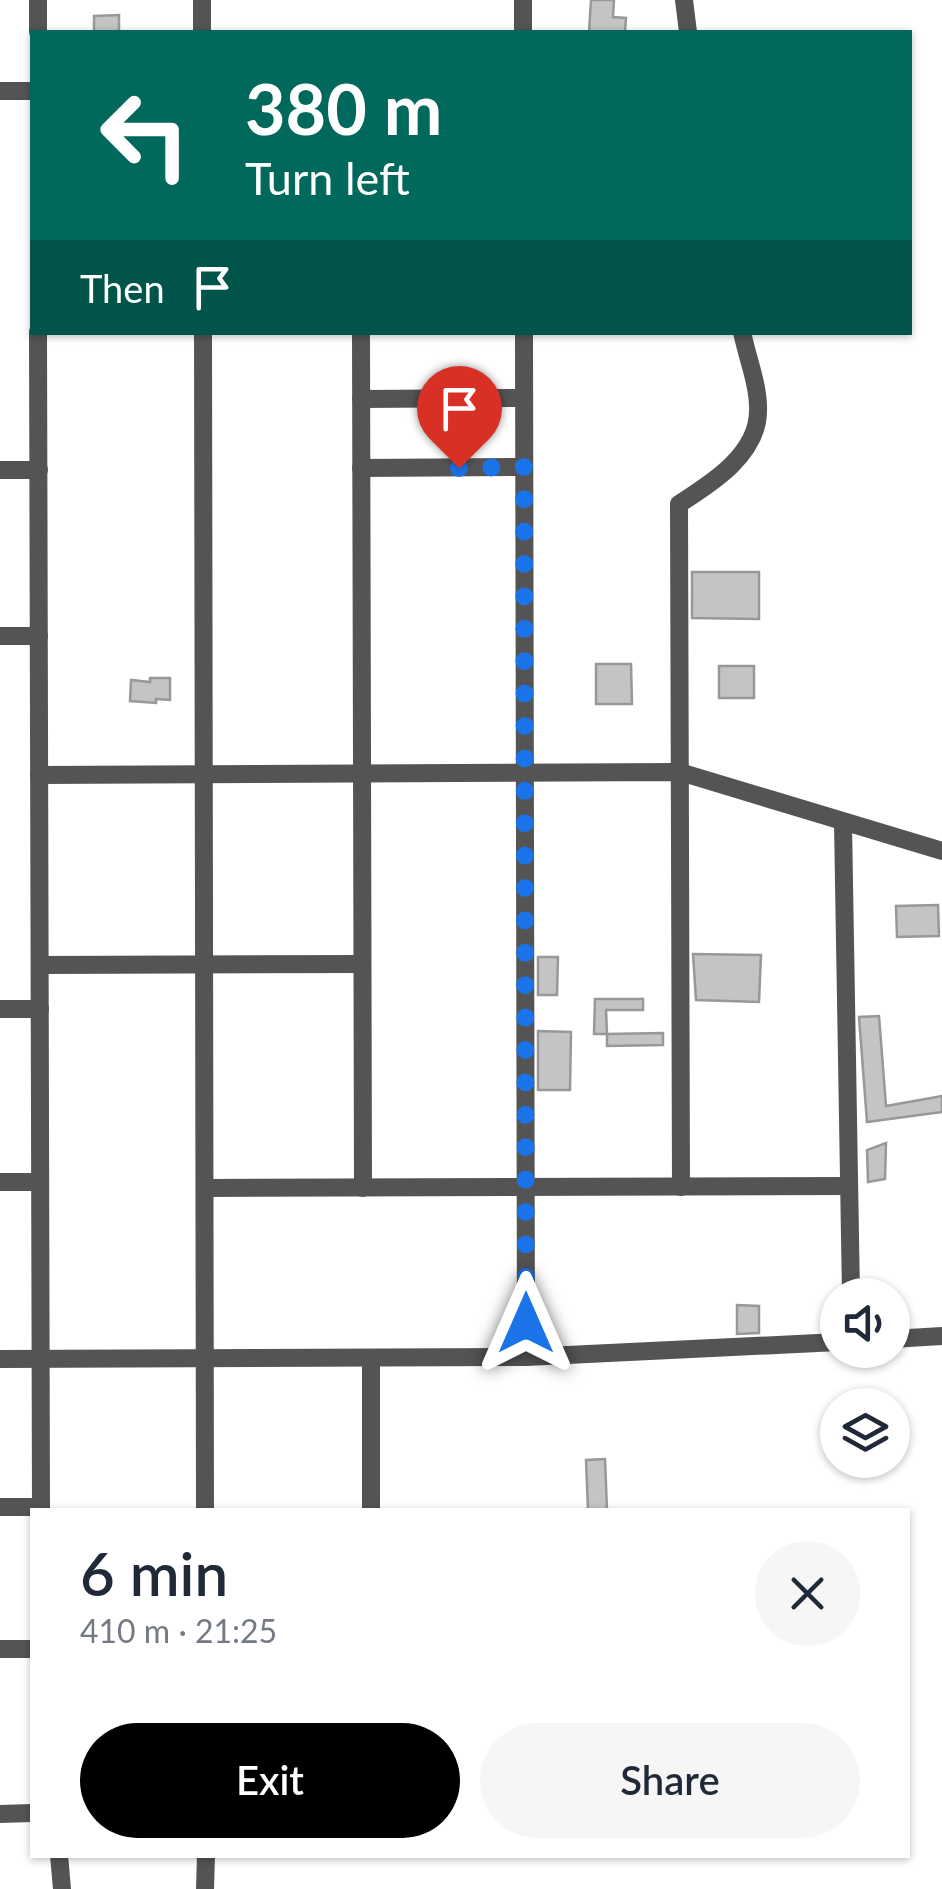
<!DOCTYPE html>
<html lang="en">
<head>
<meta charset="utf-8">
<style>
	body { margin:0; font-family:Lato,sans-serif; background:#f6f6f7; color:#1f2937; height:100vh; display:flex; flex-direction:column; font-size:38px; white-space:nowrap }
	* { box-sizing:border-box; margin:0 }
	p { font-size:32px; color:#747a83 }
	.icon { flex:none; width:55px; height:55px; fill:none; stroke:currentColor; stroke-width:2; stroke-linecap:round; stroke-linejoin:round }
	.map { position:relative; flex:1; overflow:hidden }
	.drawer { position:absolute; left:30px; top:1508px; width:880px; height:350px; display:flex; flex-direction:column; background:#fff; border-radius:0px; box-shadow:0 2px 8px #0004 }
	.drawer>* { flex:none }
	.guide { position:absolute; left:30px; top:30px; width:882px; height:305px; border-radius:0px; box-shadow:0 2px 8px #0004; background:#00695c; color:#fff; overflow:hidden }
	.tools { position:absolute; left:820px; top:1278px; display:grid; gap:20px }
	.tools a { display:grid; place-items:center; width:90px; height:90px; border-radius:50%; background:#fff; box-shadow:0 2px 8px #0004; font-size:50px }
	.pin { position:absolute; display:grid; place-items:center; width:85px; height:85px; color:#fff; margin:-102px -42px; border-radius:50% 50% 50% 0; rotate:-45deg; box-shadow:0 0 10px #0007 }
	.pin .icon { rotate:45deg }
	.me { position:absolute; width:110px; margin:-55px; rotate:0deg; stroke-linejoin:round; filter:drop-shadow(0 0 8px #0008) }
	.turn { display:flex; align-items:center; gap:35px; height:210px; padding:0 50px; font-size:45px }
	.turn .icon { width:130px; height:130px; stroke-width:2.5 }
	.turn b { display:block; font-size:70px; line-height:85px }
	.then { display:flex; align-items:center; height:95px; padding:0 50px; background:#0003; gap:20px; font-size:38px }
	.round { display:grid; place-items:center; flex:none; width:105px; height:105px; border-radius:52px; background:#f6f6f7 }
	.head { display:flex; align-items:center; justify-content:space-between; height:170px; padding:0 50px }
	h1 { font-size:60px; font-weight:600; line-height:75px }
	.action { display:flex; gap:20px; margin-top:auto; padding:20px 50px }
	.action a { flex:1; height:115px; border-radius:60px; background:#000; color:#fff; font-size:40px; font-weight:600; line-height:115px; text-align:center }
	.action a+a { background:#f6f6f7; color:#1f2937 }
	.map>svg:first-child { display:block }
	.building { fill:#c4c4c4; stroke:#989898; stroke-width:2.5 }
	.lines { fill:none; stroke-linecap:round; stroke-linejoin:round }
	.minor { stroke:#545454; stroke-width:18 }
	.route { stroke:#1a73e8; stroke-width:18; stroke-dasharray:0 32.4 }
</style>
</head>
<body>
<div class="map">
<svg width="942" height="1889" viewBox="0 0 942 1889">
	<rect width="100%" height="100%" fill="#fff"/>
	<!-- building -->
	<g class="building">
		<polygon points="591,0 614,0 613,17 626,18 625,32 589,32"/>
		<polygon points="119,15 119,32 94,32 94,16"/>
		<polygon points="692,572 759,572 759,619 692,618"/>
		<polygon points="596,664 631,664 632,704 596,704"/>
		<rect x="719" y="666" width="35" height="32"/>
		<polygon points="150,678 170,678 170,700 156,699 156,703 130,701 131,680 150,682"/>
		<polygon points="938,905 939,936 897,937 896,906"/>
		<polygon points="693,954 761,955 759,1002 696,1000"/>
		<polygon points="538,957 558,957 557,995 538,995"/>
		<polygon points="595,999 643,999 643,1010 606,1010 607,1034 594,1034"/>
		<polygon points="879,1016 886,1106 942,1096 942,1112 867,1122 859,1017"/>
		<polygon points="538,1031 571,1032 570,1090 538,1090"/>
		<polygon points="663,1033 663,1045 607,1046 607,1034"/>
		<polygon points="886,1143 885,1179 868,1182 867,1150"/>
		<polygon points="737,1305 759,1306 759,1333 737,1334"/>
		<polygon points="605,1459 607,1510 588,1510 586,1460"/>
	</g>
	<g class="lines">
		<!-- minor -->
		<g class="minor">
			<polyline points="38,0 38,32"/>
			<polyline points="202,0 202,32"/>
			<polyline points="523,0 523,32"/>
			<polyline points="684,0 688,32"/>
			<polyline points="0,91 32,91"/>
			<polyline points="38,332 41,1510"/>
			<polyline points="203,332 205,1510"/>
			<polyline points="361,332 363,1188"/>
			<polyline points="524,332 526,1357"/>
			<polyline points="361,399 524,398"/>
			<polyline points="361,468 524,467"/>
			<polyline points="0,470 39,470"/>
			<polyline points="0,636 39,636"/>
			<polyline points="39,775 680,772 942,851"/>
			<polyline points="843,823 851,1295"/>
			<polyline points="40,965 362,964"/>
			<polyline points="0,1009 40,1009"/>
			<polyline points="0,1182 40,1182"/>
			<path d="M681,1187L679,504C712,483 758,454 758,411C759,386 747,357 742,332"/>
			<polyline points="205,1188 849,1186"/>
			<polyline points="892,1339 942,1336"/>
			<polyline points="371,1358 371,1510"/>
			<polyline points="0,1359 526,1357 838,1342"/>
			<polyline points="0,1507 41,1507"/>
			<polyline points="0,1649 32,1649"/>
			<polyline points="0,1814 32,1813"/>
			<polyline points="59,1855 62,1889"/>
			<polyline points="205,1889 206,1855"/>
		</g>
	</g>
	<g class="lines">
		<!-- route -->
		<polyline class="route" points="459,468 524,467 526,1323"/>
	</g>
</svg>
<div class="tools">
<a><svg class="icon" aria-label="sound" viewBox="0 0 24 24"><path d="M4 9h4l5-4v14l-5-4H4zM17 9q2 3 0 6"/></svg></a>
<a><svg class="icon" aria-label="layers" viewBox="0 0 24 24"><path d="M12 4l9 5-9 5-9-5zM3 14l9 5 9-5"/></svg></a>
</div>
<div class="pin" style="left:459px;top:468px;background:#d93025"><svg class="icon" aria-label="arrive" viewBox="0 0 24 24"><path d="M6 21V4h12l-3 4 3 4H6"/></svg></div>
<svg class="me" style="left:526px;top:1323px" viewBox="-20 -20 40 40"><path d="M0-17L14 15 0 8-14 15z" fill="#1a73e8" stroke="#fff" stroke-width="4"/></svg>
<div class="guide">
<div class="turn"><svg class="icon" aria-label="left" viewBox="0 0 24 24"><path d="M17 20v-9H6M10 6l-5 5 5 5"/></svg><div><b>380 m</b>Turn left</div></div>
<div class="then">Then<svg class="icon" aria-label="arrive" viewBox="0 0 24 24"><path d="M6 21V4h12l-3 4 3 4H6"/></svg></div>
</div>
<section class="drawer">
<div class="head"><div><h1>6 min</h1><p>410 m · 21:25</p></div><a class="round"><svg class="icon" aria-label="close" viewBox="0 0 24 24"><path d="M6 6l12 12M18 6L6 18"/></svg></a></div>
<div class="action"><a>Exit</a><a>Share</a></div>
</section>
</div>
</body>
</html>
